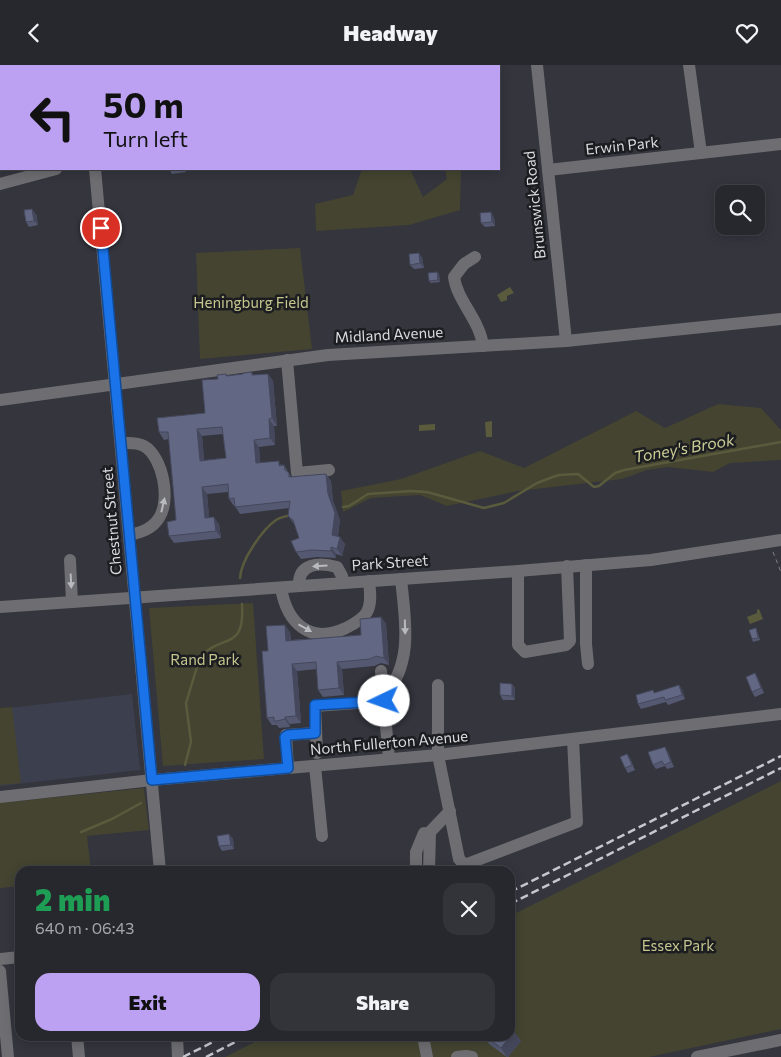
<!DOCTYPE html>
<html lang="en">
<head>
<meta charset="utf-8">
<style>
	body { margin:0; font-family:Commissioner,sans-serif; background:#33343a; color:#f1f3f6; height:100vh; display:flex; flex-direction:column; font-size:19px; white-space:nowrap }
	* { box-sizing:border-box; margin:0 }
	p { font-size:16px; color:#a4a6aa }
	.icon { flex:none; width:28px; height:28px; fill:none; stroke:currentColor; stroke-width:2; stroke-linecap:round; stroke-linejoin:round }
	.map { position:relative; flex:1; overflow:hidden }
	.drawer { position:absolute; left:15px; top:801px; width:500px; height:175px; display:flex; flex-direction:column; background:#27282e; border-radius:15px; box-shadow:0 2px 12px #0003,0 0 0 1px #43444a }
	.drawer>* { flex:none }
	.guide { position:absolute; left:0px; top:0px; width:500px; height:105px; box-shadow:0 2px 12px #0003,0 0 0 1px #43444a; background:#bca0f2; color:#111; overflow:hidden }
	.fabs { position:absolute; left:715px; top:120px; display:grid; gap:10px }
	.fabs a { display:grid; place-items:center; width:50px; height:50px; border-radius:10px; background:#27282e; box-shadow:0 2px 12px #0003,0 0 0 1px #43444a; font-size:25px }
	.pin { position:absolute; display:grid; place-items:center; width:42px; height:42px; color:#fff; margin:-21px; border:2px solid #fff; border-radius:50%; box-shadow:0 1px 5px #0007 }
	.me { position:absolute; width:55px; margin:-28px; rotate:267deg; stroke-linejoin:round; filter:drop-shadow(0 0 4px #0008) }
	.turn { display:flex; align-items:center; gap:18px; height:105px; padding:0 20px; font-size:22px }
	.turn .icon { width:65px; height:65px; stroke-width:2.5 }
	.turn b { display:block; font-size:35px; line-height:42px }
	.round { display:grid; place-items:center; flex:none; width:52px; height:52px; border-radius:15px; background:#33343a }
	.overview { display:flex; align-items:center; justify-content:space-between; height:85px; padding:0 20px }
	h1 { font-size:30px; font-weight:800; line-height:38px; color:#1e9e55 }
	.action { display:flex; gap:10px; margin-top:auto; padding:10px 20px }
	.action a { flex:1; height:58px; border-radius:15px; background:#bca0f2; color:#111; font-size:20px; font-weight:800; line-height:58px; text-align:center }
	.action a+a { background:#33343a; color:#f1f3f6 }
	header { display:flex; justify-content:space-between; align-items:center; height:65px; padding:0 20px; background:#27282e; font-size:22px; font-weight:800 }
	.map>svg:first-child { display:block }
	.built { fill:#3c3f4d }
	.green { fill:#444431 }
	.water { fill:#5a5b3d }
	.lines { fill:none; stroke-linecap:round; stroke-linejoin:round }
	.stream { stroke:#5a5b3d; stroke-width:2.5 }
	.path { stroke:#818289; stroke-width:1; stroke-dasharray:4 4; stroke-linecap:butt }
	.minor { stroke:#6d6d72; stroke-width:12 }
	.rail { stroke:#c7c8ce; stroke-width:2.5; stroke-dasharray:8 4; stroke-linecap:butt }
	.wall { fill:#545971; fill-rule:evenodd }
	.shaded-wall { fill:#45485c }
	.building { fill:#626783; stroke:#45485c; fill-rule:evenodd }
	.oneway { fill:#b9bac0 }
	.route-casing { stroke:#114b97; stroke-width:12 }
	.route { stroke:#1a73e8; stroke-width:9 }
	.labels { text-anchor:middle; stroke-width:5; stroke-linejoin:round; paint-order:stroke }
	.street-label { font-size:15px; fill:#dadbe1; stroke:#1c1d21 }
	.park-label { font-size:15px; fill:#c6c68e; stroke:#1c1d21 }
	.water-label { font-size:16px; font-style:italic; fill:#cccd95; stroke:#1c1d21 }
</style>
</head>
<body>
<header><svg class="icon" aria-label="back" viewBox="0 0 24 24"><path d="M15 5l-7 7 7 7"/></svg>Headway<svg class="icon" aria-label="heart" viewBox="0 0 24 24"><path d="M12 20l-8-8c-3-5 5-10 8-4 3-6 11-1 8 4z"/></svg></header>
<div class="map">
<svg width="781" height="992" viewBox="0 0 781 992">
	<rect width="100%" height="100%" fill="#34353d"/>
	<!-- built -->
	<polygon class="built" points="132,629 140,705 0,721 0,644"/>
	<!-- green -->
	<g class="green">
		<polygon points="315,0 444,0 315,1"/>
		<polygon points="362,104 410,104 423,132 447,114 445,104 461,104 460,145 409,160 316,166 315,139 353,130"/>
		<polygon points="300,183 312,284 200,294 196,188"/>
		<polygon points="718,339 761,343 781,365 781,395 730,398 713,407 668,402 647,405 622,414 518,426 447,441 420,430 371,433 343,447 341,426 401,414 480,386 524,403 636,346 665,363"/>
		<polygon points="253,538 264,694 163,701 149,543"/>
		<polygon points="12,642 21,718 0,720 0,643"/>
		<polygon points="781,716 781,964 649,992 225,992 267,971 510,971 510,851"/>
		<polygon points="144,723 149,765 87,771 91,806 20,806 20,821 0,823 0,738"/>
	</g>
	<!-- water -->
	<g class="water">
		<polygon points="510,222 514,228 507,231 507,235 501,237 497,230"/>
		<polygon points="492,356 492,372 486,372 485,357"/>
		<polygon points="435,359 435,365 419,366 419,360"/>
		<polygon points="759,544 763,554 750,559 747,552 757,548 757,545"/>
	</g>
	<g class="lines">
		<!-- stream -->
		<g class="stream">
			<polyline points="343,442 349,441 368,429 411,426 427,427 484,443 504,438 537,418 550,413 559,410 578,409 594,422 599,421 615,408 624,405 781,377"/>
			<path d="M240,513C241,495 262,465 276,455C281,452 286,451 292,450"/>
			<path d="M185,700L191,677L186,638L200,592C222,568 245,587 242,539"/>
			<polyline points="81,767 112,754 141,738"/>
		</g>
		<!-- path -->
		<polyline class="path" points="773,487 781,507"/>
		<!-- minor -->
		<g class="minor">
			<polyline points="85,0 85,1"/>
			<polyline points="262,0 263,1"/>
			<polyline points="537,0 566,276"/>
			<polyline points="689,0 701,88"/>
			<polyline points="478,1 483,0"/>
			<polyline points="95,104 160,806"/>
			<polyline points="548,105 781,79"/>
			<polyline points="0,119 56,104"/>
			<path d="M475,192L464,199L454,212C457,236 480,255 483,281"/>
			<polyline points="287,295 297,408 329,405"/>
			<polyline points="0,335 328,290 566,276 781,254"/>
			<path d="M121,378C129,378 137,377 144,381C163,392 171,435 159,453C152,464 142,467 130,470"/>
			<polyline points="70,495 72,537"/>
			<polyline points="586,500 586,579 588,599"/>
			<polyline points="518,506 518,580 525,587 566,580 570,576 567,501"/>
			<path d="M299,521C298,498 319,497 337,502L342,511L343,518"/>
			<path d="M281,523C287,558 310,580 346,563C354,559 363,554 367,547C372,538 370,526 369,516"/>
			<polyline points="0,542 518,506 651,495 781,475"/>
			<polyline points="381,606 389,694"/>
			<polyline points="438,620 438,690 459,794 463,798 467,799 577,757 573,674"/>
			<path d="M384,631C414,598 405,554 401,514"/>
			<polyline points="317,688 315,641 384,636"/>
			<polyline points="315,701 322,771"/>
			<polyline points="288,703 286,670 315,668"/>
			<polyline points="0,732 152,715 438,690 781,649"/>
			<polyline points="416,806 416,787 424,768"/>
			<polyline points="429,806 430,767 450,746"/>
			<polyline points="0,894 20,892"/>
			<polyline points="0,906 8,992"/>
			<polyline points="77,971 79,992"/>
			<polyline points="177,971 178,992"/>
			<polyline points="423,971 427,992"/>
			<polyline points="457,992 466,991 472,992"/>
			<polyline points="697,992 781,975"/>
		</g>
		<!-- rail -->
		<g class="rail">
			<polyline points="510,827 781,691"/>
			<polyline points="510,839 781,703"/>
			<polyline points="183,992 225,971"/>
			<polyline points="206,992 247,971"/>
		</g>
	</g>
	<!-- wall -->
	<g class="wall">
		<polygon points="169,104 185,104 186,107 172,109"/>
		<polygon points="36,149 38,160 29,162 26,157"/>
		<polygon points="494,152 495,161 485,162 481,158"/>
		<polygon points="422,192 424,203 414,204 410,200"/>
		<polygon points="437,207 439,209 440,217 431,218 429,216"/>
		<path d="M226,309L227,311L254,310L268,309L273,316L277,361H274L275,380L259,382L260,397L284,400L291,412L326,409L331,416L333,436L340,455L338,471L345,479L342,491L336,489V493L317,492L301,494L296,487L299,473L294,459L288,451L289,443L240,449L235,441H234L229,434L228,427L207,429L209,453L219,459L221,473L174,478L169,471L176,455L169,374L164,375L159,367L205,348L218,314ZM223,369L226,393L204,395L202,371Z"/>
		<polygon points="381,552 386,559 389,600 381,598 374,601 342,604 344,630 323,632 318,625 317,604 297,606 301,658 290,659 290,662 279,663 277,660 272,660 267,653 268,586 290,567 291,575 361,570"/>
		<polygon points="756,563 760,575 753,577 752,574"/>
		<polygon points="755,608 758,613 764,628 755,632 752,627"/>
		<polygon points="512,619 515,623 515,635 503,635 500,630"/>
		<polygon points="679,620 682,625 685,634 668,640 666,637 641,644 638,639 653,625 655,628"/>
		<polygon points="665,682 668,687 674,702 667,704 665,701 656,704 653,700"/>
		<polygon points="627,689 630,693 635,705 628,708 625,703"/>
		<polygon points="229,769 233,774 234,784 222,786 219,781"/>
		<polygon points="433,971 477,971 464,975 452,976 451,974 437,977"/>
		<polygon points="483,971 510,971 521,976 508,992 507,992 489,979"/>
	</g>
	<!-- shaded-wall -->
	<g class="shaded-wall">
		<polygon points="32,144 36,149 38,160 34,156"/>
		<polygon points="491,147 494,152 495,161 492,157"/>
		<polygon points="419,188 422,192 424,203 420,198"/>
		<polygon points="437,207 439,209 440,217 438,215"/>
		<polygon points="268,309 273,316 277,361 272,353"/>
		<polygon points="269,354 274,361 275,380 270,373"/>
		<polygon points="197,364 202,371 205,403 200,396"/>
		<polygon points="254,375 259,382 261,405 256,398"/>
		<polygon points="326,409 331,416 333,436 340,455 337,477 332,470"/>
		<polygon points="202,422 207,429 210,460 205,453"/>
		<polygon points="214,452 219,459 221,473 216,466"/>
		<polygon points="340,472 345,479 342,491 337,484"/>
		<polygon points="331,482 336,489 336,493 331,486"/>
		<polygon points="381,552 386,559 389,600 384,593"/>
		<polygon points="285,560 290,567 291,583 286,576"/>
		<polygon points="337,597 342,604 344,630 339,623"/>
		<polygon points="292,599 297,606 301,658 296,651"/>
		<polygon points="755,608 758,613 764,628 761,623"/>
		<polygon points="512,619 515,623 515,635 512,631"/>
		<polygon points="679,620 682,625 685,634 682,630"/>
		<polygon points="285,652 290,659 290,662 285,654"/>
		<polygon points="665,682 668,687 674,702 671,697"/>
		<polygon points="627,689 630,693 635,705 632,700"/>
		<polygon points="229,769 233,774 234,784 231,780"/>
		<polygon points="514,966 521,976 508,992 507,992 501,983"/>
	</g>
	<!-- building -->
	<g class="building">
		<polygon points="32,144 34,156 26,157 24,145"/>
		<polygon points="491,147 492,157 481,158 480,148"/>
		<polygon points="419,188 420,198 410,200 409,189"/>
		<polygon points="437,207 438,215 429,216 428,208"/>
		<path d="M252,307V310L268,309L272,353L269,354L270,373L254,375L256,398L279,396V401L284,400L285,405L289,408V412L326,409L328,429L335,448L332,470L340,472L337,484L331,482V486L312,485L296,487L291,476L299,473L293,455L288,451L290,436L235,442L234,433L229,434L228,419L202,422L205,453L214,452L216,466L169,471L167,457L176,455L168,367H159L157,353L205,348L202,315L218,314L217,310L226,309V311L243,309L244,308ZM222,362L226,393L200,396L197,364Z"/>
		<polygon points="381,552 384,593 376,591 370,594 337,597 339,623 318,625 316,597 292,599 296,651 285,652 285,654 277,656 274,656 274,652 267,653 262,586 268,586 266,561 285,560 286,576 361,570 360,554"/>
		<polygon points="756,563 758,573 752,574 749,565"/>
		<polygon points="755,608 761,623 752,627 746,612"/>
		<polygon points="500,618 512,619 512,631 500,630"/>
		<polygon points="679,620 682,630 665,635 664,632 638,639 636,630 653,625 654,628"/>
		<polygon points="665,682 671,697 664,700 662,696 653,700 648,687"/>
		<polygon points="627,689 632,700 625,703 620,692"/>
		<polygon points="229,769 231,780 219,781 217,771"/>
		<polygon points="510,965 514,966 501,983 485,971 510,971"/>
	</g>
	<!-- one-way arrows -->
	<defs><path id="oneway-solid" d="M-6-.8H1V-3.2L6.5 0L1 3.2V.8H-6Z" transform="scale(1.25)"/></defs>
	<g class="oneway">
		<use href="#oneway-solid" transform="translate(163 440) rotate(-77)"/>
		<use href="#oneway-solid" transform="translate(320 501) rotate(176)"/>
		<use href="#oneway-solid" transform="translate(71 516) rotate(87)"/>
		<use href="#oneway-solid" transform="translate(405 562) rotate(89)"/>
		<use href="#oneway-solid" transform="translate(305 563) rotate(29)"/>
	</g>
	<g class="lines">
		<defs>
			<polyline id="route" points="101,163 152,715 288,703 285,672 288,670 315,668 315,640 384,636"/>
		</defs>
		<!-- route casing -->
		<use href="#route" class="route-casing"/>
		<!-- route -->
		<use href="#route" class="route"/>
	</g>
	<g class="labels">
		<!-- street labels -->
		<g class="street-label">
			<text transform="translate(622 81) rotate(-6)" y="5">Erwin Park</text>
			<text transform="translate(535 140) rotate(-96)" y="5">Brunswick Road</text>
			<text transform="translate(389 270) rotate(-3)" y="5">Midland Avenue</text>
			<text transform="translate(112 456) rotate(-95)" y="5">Chestnut Street</text>
			<text transform="translate(390 498) rotate(-4)" y="5">Park Street</text>
			<text transform="translate(389 678) rotate(-5)" y="5">North Fullerton Avenue</text>
		</g>
		<!-- park labels -->
		<g class="park-label">
			<text x="251" y="243">Heningburg Field</text>
			<text x="205" y="600">Rand Park</text>
			<text x="678" y="886">Essex Park</text>
		</g>
		<!-- water labels -->
		<g class="water-label">
			<text transform="translate(684 383) rotate(-10)" y="6">Toney's Brook</text>
		</g>
	</g>
</svg>
<div class="fabs">
<a><svg class="icon" aria-label="search" viewBox="0 0 24 24"><circle cx="10" cy="10" r="6"/><path d="M15 15l6 6"/></svg></a>
</div>
<div class="pin" style="left:101px;top:163px;background:#d93025"><svg class="icon" aria-label="arrive" viewBox="0 0 24 24"><path d="M6 21V4h12l-3 4 3 4H6"/></svg></div>
<svg class="me" style="left:384px;top:636px" viewBox="-20 -20 40 40"><circle r="19" fill="#fff"/><path d="M0-13L10 11 0 6-10 11z" fill="#1a73e8"/></svg>
<div class="guide">
<div class="turn"><svg class="icon" aria-label="left" viewBox="0 0 24 24"><path d="M17 20v-9H6M10 6l-5 5 5 5"/></svg><div><b>50 m</b>Turn left</div></div>
</div>
<section class="drawer">
<div class="overview"><div><h1>2 min</h1><p>640 m · 06:43</p></div><a class="round"><svg class="icon" aria-label="close" viewBox="0 0 24 24"><path d="M6 6l12 12M18 6L6 18"/></svg></a></div>
<div class="action"><a>Exit</a><a>Share</a></div>
</section>
</div>
</body>
</html>
